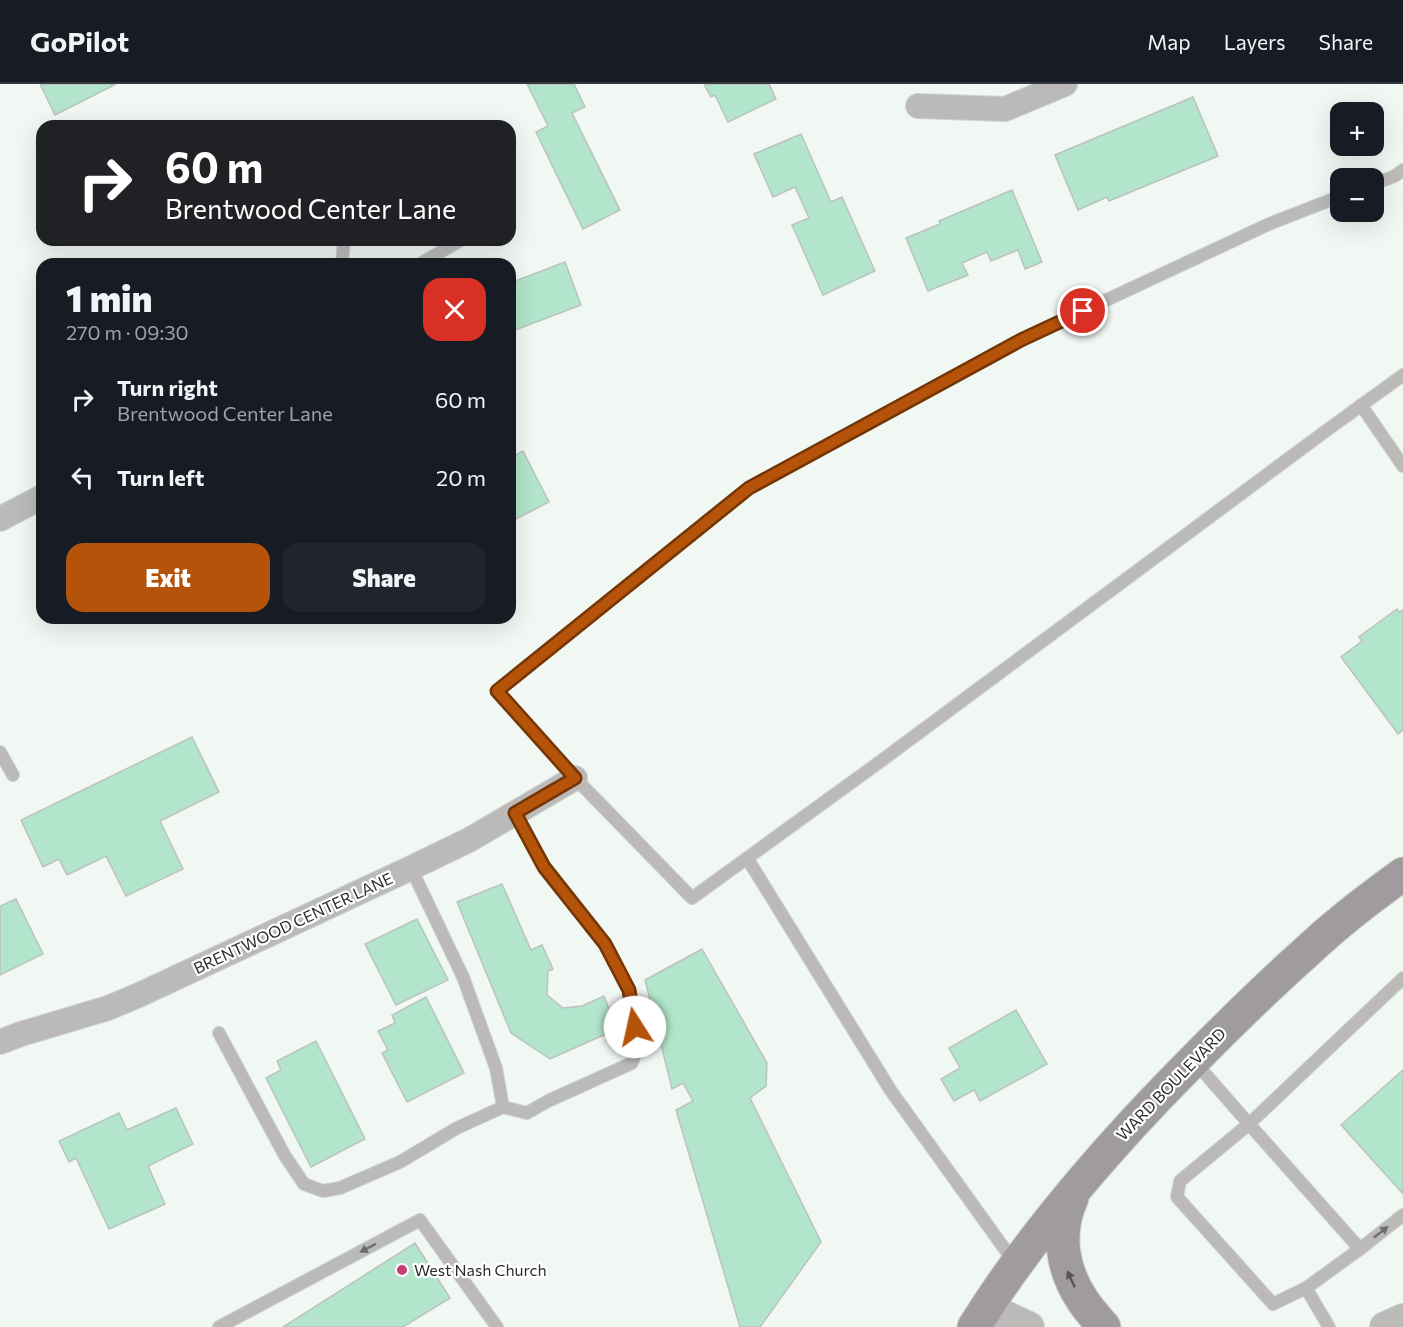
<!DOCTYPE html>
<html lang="en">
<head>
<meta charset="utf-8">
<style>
	body { margin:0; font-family:Commissioner,sans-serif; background:#20242c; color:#f1f3f6; height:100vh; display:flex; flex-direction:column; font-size:22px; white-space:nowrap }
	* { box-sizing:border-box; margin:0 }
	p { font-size:20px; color:#9ea1a6 }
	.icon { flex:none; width:33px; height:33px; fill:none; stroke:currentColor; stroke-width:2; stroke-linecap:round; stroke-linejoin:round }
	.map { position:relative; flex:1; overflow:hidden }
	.panel { position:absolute; left:36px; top:174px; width:480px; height:366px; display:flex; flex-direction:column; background:#171b24; border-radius:18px; box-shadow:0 6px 24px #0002 }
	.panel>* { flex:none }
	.guide { position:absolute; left:36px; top:36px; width:480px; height:126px; border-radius:18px; box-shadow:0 6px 24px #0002; background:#202124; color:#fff; overflow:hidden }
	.fabs { position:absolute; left:1330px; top:18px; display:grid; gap:12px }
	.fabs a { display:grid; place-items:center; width:54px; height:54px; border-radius:12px; background:#171b24; box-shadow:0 6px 24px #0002; font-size:30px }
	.pin { position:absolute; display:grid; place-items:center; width:51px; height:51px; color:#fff; margin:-26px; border:3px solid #fff; border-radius:50%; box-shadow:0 2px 6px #0007 }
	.me { position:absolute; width:66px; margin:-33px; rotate:350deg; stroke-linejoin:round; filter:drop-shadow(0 0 4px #0008) }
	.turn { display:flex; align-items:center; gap:21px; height:126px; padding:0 30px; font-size:27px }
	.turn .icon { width:78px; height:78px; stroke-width:2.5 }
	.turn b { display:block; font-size:42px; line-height:51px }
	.round { display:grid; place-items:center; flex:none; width:63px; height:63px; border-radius:18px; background:#20242c }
	.head { display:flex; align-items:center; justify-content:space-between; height:102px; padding:0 30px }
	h1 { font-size:36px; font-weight:800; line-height:45px }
	.cta { display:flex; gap:12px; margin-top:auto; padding:12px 30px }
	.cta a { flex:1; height:69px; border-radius:18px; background:#b45309; color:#fff; font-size:24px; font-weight:800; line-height:69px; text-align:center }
	.cta a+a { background:#20242c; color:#f1f3f6 }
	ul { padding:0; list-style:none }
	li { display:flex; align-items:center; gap:18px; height:78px; padding:0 30px }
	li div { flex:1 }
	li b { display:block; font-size:22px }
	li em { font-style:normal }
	header { display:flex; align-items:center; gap:36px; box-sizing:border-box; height:84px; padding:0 30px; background:#171b24; border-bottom:2px solid #363941 }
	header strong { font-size:28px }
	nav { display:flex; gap:33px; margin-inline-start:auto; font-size:21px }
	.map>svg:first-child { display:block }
	.building { fill:#b2e5cb; stroke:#bcc2bf; stroke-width:1.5 }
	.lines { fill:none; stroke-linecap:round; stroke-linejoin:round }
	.service-casing { stroke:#ced3cf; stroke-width:14 }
	.minor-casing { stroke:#ced3cf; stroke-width:26 }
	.tertiary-casing { stroke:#ced3cf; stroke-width:32 }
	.secondary-casing { stroke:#ced3cf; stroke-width:35 }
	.service { stroke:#bcb9b9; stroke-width:12 }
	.minor { stroke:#bcb9b9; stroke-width:24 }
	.tertiary { stroke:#bcb9b9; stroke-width:30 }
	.secondary { stroke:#a09b9c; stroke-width:33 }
	.oneway { fill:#6d6d6c }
	.oneway2 { fill:#555454 }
	.route-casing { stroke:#753606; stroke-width:15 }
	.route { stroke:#b45309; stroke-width:10 }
	.poi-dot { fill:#c83d74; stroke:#fff; stroke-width:2 }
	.labels { text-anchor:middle; stroke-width:4.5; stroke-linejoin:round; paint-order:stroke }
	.street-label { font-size:16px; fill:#2c2e2d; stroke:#fff }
	.poi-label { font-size:16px; fill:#2c2e2d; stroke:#fff; text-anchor:start }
</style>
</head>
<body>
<header>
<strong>GoPilot</strong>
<nav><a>Map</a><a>Layers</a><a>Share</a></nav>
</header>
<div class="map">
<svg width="1403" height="1243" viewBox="0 0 1403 1243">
	<rect width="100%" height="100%" fill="#f1f7f3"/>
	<!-- building -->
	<g class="building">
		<polygon points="40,0 116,0 55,31"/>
		<polygon points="527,0 574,0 585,23 572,29 620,126 583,145 536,48 548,42"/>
		<polygon points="704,0 769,0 776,15 728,38 715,11 711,13"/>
		<polygon points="1193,13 1218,72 1109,117 1107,113 1078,126 1055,71"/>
		<polygon points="801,50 831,118 842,113 875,187 823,211 792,141 809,134 795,103 773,113 754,70"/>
		<polygon points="1012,106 1042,178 1025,185 1018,166 991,177 987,168 962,179 968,191 928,207 906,154 940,140 939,137"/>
		<polygon points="565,178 581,221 510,248 510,199"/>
		<polygon points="523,367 549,418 510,438 510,374"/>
		<polygon points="1397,525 1399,528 1403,526 1403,646 1398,650 1341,573 1362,557 1359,553"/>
		<polygon points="192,653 219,708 160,737 183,785 126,812 106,772 67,791 59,775 43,783 21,736"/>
		<polygon points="502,800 531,866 542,861 553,885 548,887 547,911 563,924 582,922 604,912 617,945 550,975 511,949 457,818"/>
		<polygon points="16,815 43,870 0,891 0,822"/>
		<polygon points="417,835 448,896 396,921 365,860"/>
		<polygon points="702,865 767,979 766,1002 750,1014 821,1158 760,1243 740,1243 676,1026 693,1017 683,999 672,1005 645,896"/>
		<polygon points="426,913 464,989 407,1018 382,969 388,966 378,947 395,939 392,931"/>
		<polygon points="1016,926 1047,980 980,1017 974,1006 954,1017 941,995 960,984 949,964"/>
		<polygon points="316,957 365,1055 311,1083 266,994 281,986 277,977"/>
		<polygon points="1403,986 1403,1110 1341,1041"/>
		<polygon points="176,1024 193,1060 148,1082 165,1120 109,1145 76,1074 69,1078 59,1057 119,1029 127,1046"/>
		<polygon points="415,1159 450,1214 403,1243 283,1243"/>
	</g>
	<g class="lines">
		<defs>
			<g id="service">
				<polyline points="1374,100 1395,92 1403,86"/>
				<polyline points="1341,112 1269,140 1021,256 749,404 497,607 575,694 692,814 881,677 1323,349 1403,291"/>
				<polyline points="342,180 344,156"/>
				<polyline points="420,180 461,156"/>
				<polyline points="1361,321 1403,382"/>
				<polyline points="0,668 13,691"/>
				<polyline points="747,774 891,1007 1014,1178"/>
				<polyline points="219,949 285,1072 304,1100 323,1107 340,1104 400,1078 457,1044 503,1023 496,984 463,893 411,784"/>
				<polyline points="1194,977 1249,1040 1180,1097 1177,1113 1273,1220 1306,1204 1329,1243"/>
				<polyline points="503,1023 527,1029 548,1017 632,979 638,962 629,906 605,860 545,783 515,729"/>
				<polyline points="1360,1165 1249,1040 1403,894"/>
				<polyline points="1306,1204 1360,1165 1403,1131"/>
				<polyline points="219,1243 420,1136 497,1243"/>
			</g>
			<g id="minor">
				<polyline points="918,22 1005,25 1065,0"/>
				<polyline points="0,435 42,413"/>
				<polyline points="0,958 21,950 108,924 139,911 411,784 469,756 575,694"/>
			</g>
			<g id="tertiary">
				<polyline points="986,1223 1029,1243"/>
				<polyline points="1385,1243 1403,1235"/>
			</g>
			<g id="secondary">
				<path d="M1072,1114C1056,1149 1062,1186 1083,1217C1089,1226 1097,1235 1104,1243"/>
				<path d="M974,1243C1024,1162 1087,1088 1152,1019C1198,971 1245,924 1294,879C1309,866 1323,852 1338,840C1359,822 1381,806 1403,790"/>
			</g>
		</defs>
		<!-- service casing -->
		<use href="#service" class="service-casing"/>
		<!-- minor casing -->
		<use href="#minor" class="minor-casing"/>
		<!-- tertiary casing -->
		<use href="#tertiary" class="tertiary-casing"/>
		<!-- secondary casing -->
		<use href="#secondary" class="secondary-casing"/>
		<!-- service -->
		<use href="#service" class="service"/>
		<!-- minor -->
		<use href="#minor" class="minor"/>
		<!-- tertiary -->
		<use href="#tertiary" class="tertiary"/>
		<!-- secondary -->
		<use href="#secondary" class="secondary"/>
	</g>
	<!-- one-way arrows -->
	<defs><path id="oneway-solid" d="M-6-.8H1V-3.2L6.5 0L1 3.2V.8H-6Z" transform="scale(1.5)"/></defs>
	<g class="oneway">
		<use href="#oneway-solid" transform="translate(1381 1148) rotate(-38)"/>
		<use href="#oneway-solid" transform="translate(368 1164) rotate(152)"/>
	</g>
	<use class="oneway2" href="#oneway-solid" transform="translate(1071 1195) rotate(-115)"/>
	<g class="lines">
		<defs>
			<polyline id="route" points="635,943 629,906 605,860 544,783 515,729 575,694 497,607 749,404 1021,256 1083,227"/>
		</defs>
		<!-- route casing -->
		<use href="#route" class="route-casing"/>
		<!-- route -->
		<use href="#route" class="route"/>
	</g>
	<!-- markers -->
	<circle class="poi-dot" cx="402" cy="1186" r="6"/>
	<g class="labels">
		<!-- street labels -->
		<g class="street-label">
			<text transform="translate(293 839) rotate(-25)" y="6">BRENTWOOD CENTER LANE</text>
			<text transform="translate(1171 1000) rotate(-46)" y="6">WARD BOULEVARD</text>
		</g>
		<!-- poi labels -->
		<g class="poi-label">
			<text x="414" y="1192">West Nash Church</text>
		</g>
	</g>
</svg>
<div class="fabs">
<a>+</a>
<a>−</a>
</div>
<div class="pin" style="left:1083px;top:227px;background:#d93025"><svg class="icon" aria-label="arrive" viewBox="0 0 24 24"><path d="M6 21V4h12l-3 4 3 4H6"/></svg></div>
<svg class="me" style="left:635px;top:943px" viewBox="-20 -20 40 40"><circle r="19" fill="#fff"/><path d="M0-13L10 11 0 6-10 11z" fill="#b45309"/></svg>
<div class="guide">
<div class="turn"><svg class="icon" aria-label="right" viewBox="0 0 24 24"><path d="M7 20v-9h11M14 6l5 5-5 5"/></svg><div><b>60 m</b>Brentwood Center Lane</div></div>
</div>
<section class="panel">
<div class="head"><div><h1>1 min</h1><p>270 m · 09:30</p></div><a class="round" style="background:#d93025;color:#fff"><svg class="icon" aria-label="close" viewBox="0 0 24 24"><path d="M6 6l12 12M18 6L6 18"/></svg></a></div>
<ul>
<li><svg class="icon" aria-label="right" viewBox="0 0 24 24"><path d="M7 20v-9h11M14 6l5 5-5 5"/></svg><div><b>Turn right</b><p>Brentwood Center Lane</p></div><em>60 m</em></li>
<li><svg class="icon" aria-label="left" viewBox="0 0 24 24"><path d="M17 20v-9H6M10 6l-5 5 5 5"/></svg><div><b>Turn left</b></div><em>20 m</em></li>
</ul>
<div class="cta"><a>Exit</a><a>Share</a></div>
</section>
</div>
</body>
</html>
